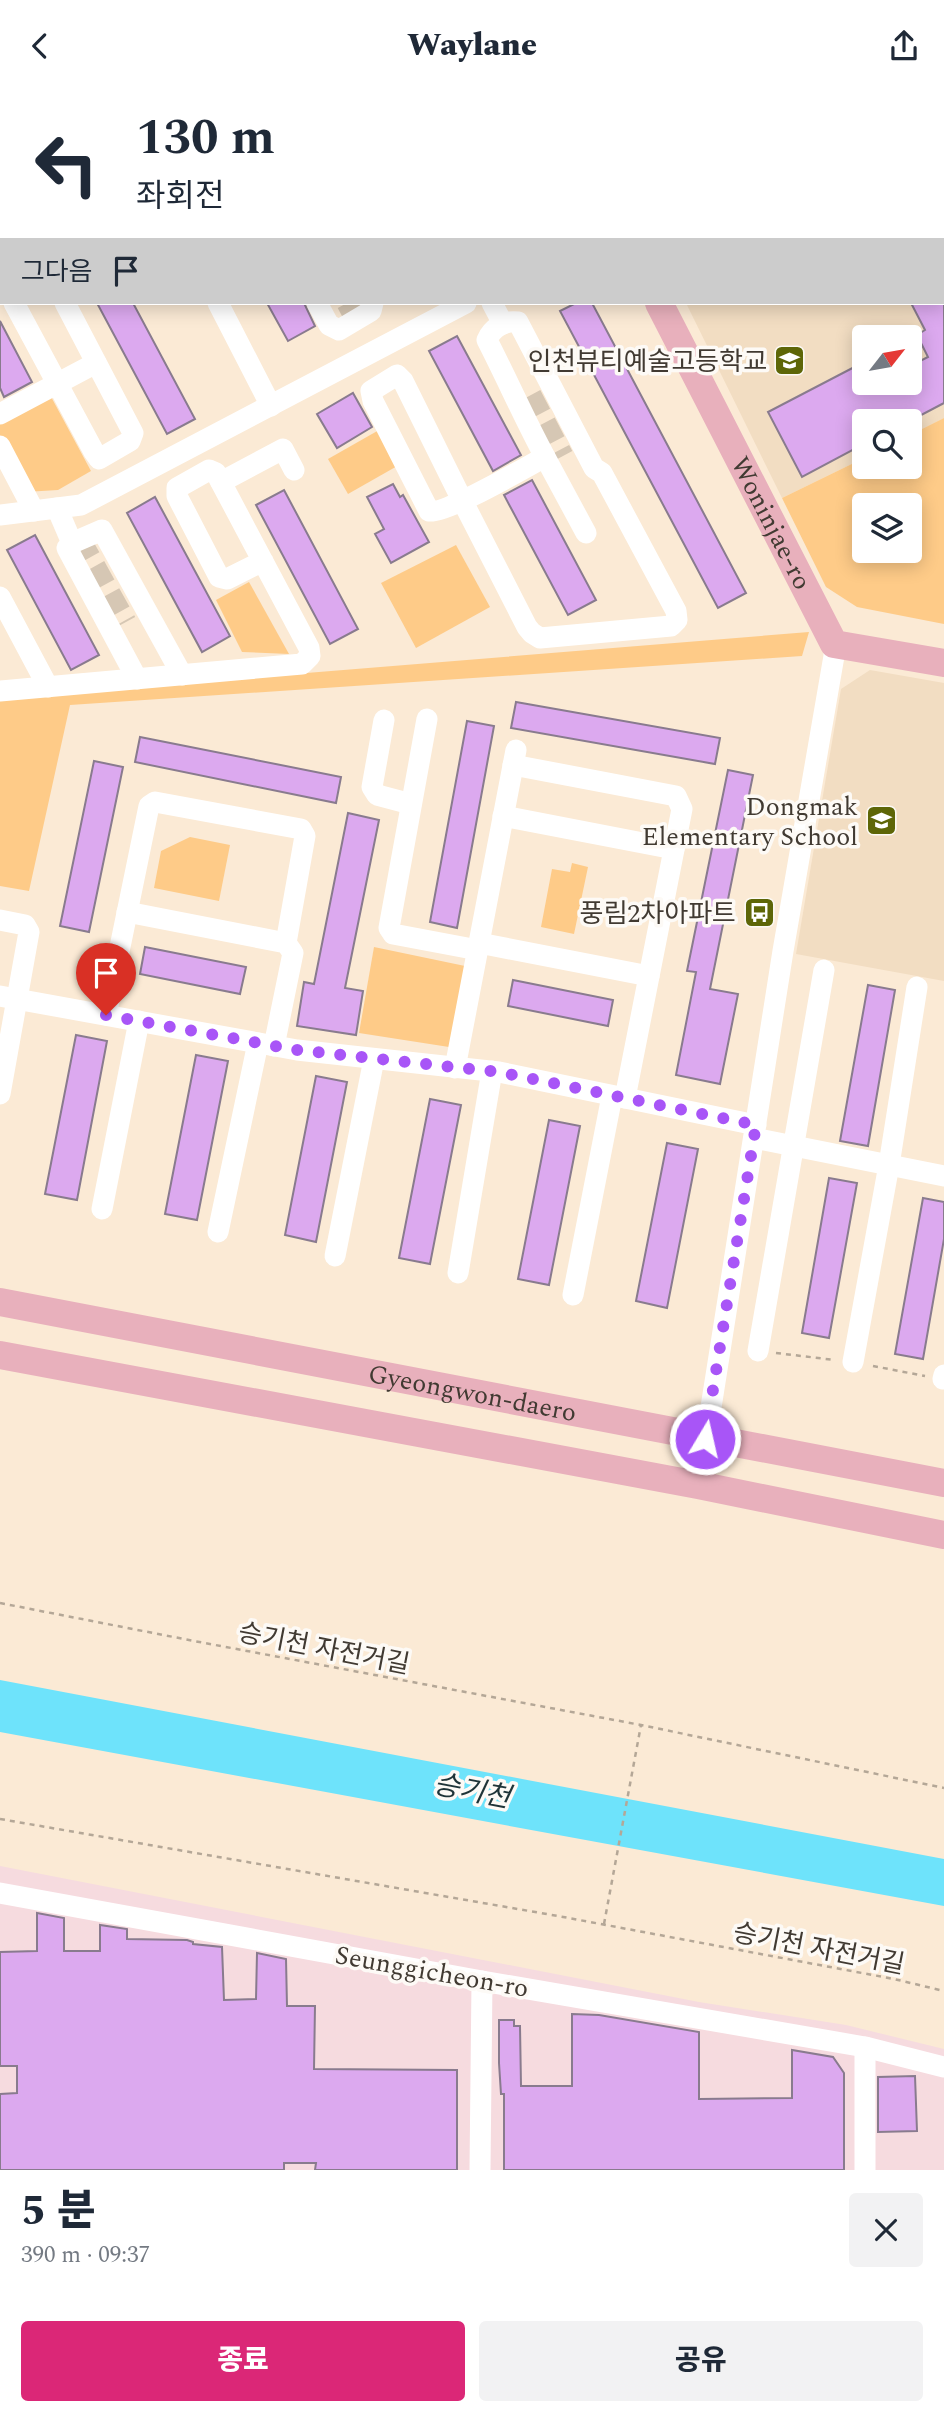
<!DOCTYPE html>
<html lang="ko">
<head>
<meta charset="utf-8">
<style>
	body { margin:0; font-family:Spectral,"Noto Sans KR",serif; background:#f2f2f3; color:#1f2937; height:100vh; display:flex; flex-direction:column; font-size:26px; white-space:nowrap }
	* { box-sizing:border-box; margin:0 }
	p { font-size:23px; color:#747a83 }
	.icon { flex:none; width:38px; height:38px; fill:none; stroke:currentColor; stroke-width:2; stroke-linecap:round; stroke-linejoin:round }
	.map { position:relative; height:2079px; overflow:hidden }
	.panel { display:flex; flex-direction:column; background:#fff; flex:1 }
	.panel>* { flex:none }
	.hud { position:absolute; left:0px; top:0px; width:945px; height:214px; box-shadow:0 4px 18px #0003; background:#fff; color:#1f2937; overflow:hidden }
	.needle { width:46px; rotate:59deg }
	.controls { position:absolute; left:852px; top:234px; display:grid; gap:14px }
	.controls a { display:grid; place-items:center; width:70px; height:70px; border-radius:7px; background:#fff; box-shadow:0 4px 18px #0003; font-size:35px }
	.pin { position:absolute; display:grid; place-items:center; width:60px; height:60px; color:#fff; margin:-72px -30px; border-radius:50% 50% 50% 0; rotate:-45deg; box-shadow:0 0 7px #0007 }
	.pin .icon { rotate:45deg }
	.me { position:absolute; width:77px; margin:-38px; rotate:9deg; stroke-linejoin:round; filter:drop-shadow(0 0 5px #0008) }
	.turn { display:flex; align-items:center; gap:24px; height:147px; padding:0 21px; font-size:32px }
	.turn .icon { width:91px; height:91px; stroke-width:2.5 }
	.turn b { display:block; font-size:49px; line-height:60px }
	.then { display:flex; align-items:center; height:66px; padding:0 21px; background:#0003; gap:14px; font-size:26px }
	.round { display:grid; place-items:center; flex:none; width:74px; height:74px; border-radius:7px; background:#f2f2f3 }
	.summary { display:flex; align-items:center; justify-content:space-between; height:119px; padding:0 21px }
	h1 { font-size:42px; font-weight:800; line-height:52px }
	.action { display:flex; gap:14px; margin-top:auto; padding:14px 21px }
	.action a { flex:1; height:80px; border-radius:7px; background:#db2777; color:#fff; font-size:28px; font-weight:800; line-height:80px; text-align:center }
	.action a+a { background:#f2f2f3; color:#1f2937 }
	header { display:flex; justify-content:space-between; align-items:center; height:91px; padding:0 21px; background:#fff; font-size:32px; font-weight:800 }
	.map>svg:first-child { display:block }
	.industrial { fill:#f6dbdf }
	.built { fill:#f2ddc2; fill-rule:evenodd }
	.green { fill:#fecb88; fill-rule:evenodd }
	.water { fill:#6ee3fb }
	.building { fill:#dca9ef; stroke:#897b8e; stroke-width:2 }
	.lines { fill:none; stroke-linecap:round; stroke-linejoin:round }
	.minor-tunnel { stroke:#d6c7b4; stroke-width:21; stroke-dasharray:21 10; stroke-linecap:butt }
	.path { stroke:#b4a797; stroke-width:2.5; stroke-dasharray:5 5; stroke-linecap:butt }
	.minor { stroke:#fff; stroke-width:21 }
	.major { stroke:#e8b0bc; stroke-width:28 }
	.route { stroke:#a855f7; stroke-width:12; stroke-dasharray:0 21.6 }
	.labels { text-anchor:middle; stroke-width:7; stroke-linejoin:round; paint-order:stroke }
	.poi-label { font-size:26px; fill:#413a32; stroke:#fdfaf6; text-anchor:end }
	.street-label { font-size:26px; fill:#413a32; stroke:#fdfaf6 }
	.water-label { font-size:28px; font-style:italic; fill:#1f3438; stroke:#fdfaf6 }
</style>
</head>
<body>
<header><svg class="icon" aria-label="back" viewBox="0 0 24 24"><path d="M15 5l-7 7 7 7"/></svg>Waylane<svg class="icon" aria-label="share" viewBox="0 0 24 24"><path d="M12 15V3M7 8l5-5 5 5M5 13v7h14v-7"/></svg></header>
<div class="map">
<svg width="944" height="2079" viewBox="0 0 944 2079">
	<rect width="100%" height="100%" fill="#fbead5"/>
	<!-- industrial -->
	<polygon class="industrial" points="0,1775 699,1911 846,1934 944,1958 944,2079 0,2079"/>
	<!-- built -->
	<g class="built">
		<polygon points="548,0 880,0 881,2 549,2"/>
		<path d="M943,122L944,327L910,344V331H864V367L782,407L686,212H943ZM864,247H910V292H864Z"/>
		<polygon points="870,579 944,592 944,890 796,863 841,598"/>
	</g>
	<!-- green -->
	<g class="green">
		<polygon points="49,302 91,380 58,399 25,401 0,355 0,329"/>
		<path d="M944,327V533L857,516L826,496L782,407L864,367V376H910V344ZM864,415H910V460H864Z"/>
		<polygon points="379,339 399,374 348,403 328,368"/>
		<polygon points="456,454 490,516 416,557 381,492"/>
		<polygon points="249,491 289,563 242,561 216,509"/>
		<polygon points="809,541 802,565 70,614 29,800 0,795 0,607"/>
		<polygon points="190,746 230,754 219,810 154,797 161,760"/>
		<polygon points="572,772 588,776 574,843 541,836 552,778 570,781"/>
		<polygon points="374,856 465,875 449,956 359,942"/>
	</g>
	<!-- water -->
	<polygon class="water" points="0,1589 944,1768 944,1815 0,1641"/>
	<!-- building -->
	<g class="building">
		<polygon points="97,212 133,212 195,328 167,343"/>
		<polygon points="267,212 304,212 315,235 288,250"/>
		<polygon points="576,212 592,212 746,502 718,517 560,220"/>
		<polygon points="911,212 944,212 944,312 908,331 864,331 864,353 802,386 768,321 864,271 864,292 910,292 910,275 928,266 917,244 925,239"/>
		<polygon points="0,230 32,291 4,306 0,297"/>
		<polygon points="457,245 521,364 493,380 429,260"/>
		<polygon points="353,302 372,336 337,357 317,323"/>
		<polygon points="532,389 596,509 568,524 504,404"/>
		<polygon points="393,393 400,406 403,404 429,451 391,472 375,443 384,438 367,406"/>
		<polygon points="284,399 358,538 330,553 256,414"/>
		<polygon points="155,406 230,545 202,561 127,422"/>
		<polygon points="35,444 99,564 71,579 7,459"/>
		<polygon points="516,611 720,647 715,673 511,637"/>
		<polygon points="467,630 494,635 457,837 430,831"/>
		<polygon points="140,646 341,686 336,712 135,671"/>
		<polygon points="94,670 123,676 89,841 60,835"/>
		<polygon points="728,679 753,684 710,898 738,903 720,993 676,984 696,881 687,880"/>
		<polygon points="348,722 379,729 345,897 363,900 356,944 297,935 304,891 314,893"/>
		<polygon points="145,856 246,876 240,903 140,883"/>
		<polygon points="513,889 613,909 608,935 508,915"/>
		<polygon points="868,894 895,899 868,1055 840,1050"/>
		<polygon points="76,944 107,950 77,1109 45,1103"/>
		<polygon points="196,964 228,970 197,1129 165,1123"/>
		<polygon points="316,985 347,991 316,1151 285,1144"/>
		<polygon points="430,1008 461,1014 430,1173 399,1167"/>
		<polygon points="549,1029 580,1035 549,1194 518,1188"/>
		<polygon points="667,1052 698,1058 667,1217 636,1210"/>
		<polygon points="829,1087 857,1092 829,1247 802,1242"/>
		<polygon points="923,1107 944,1111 944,1148 923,1268 895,1263"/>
		<polygon points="37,1822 64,1827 64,1860 100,1860 100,1834 127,1838 127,1848 187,1849 193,1851 193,1853 222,1856 224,1909 256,1908 257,1862 286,1868 287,1915 315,1915 314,1978 457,1979 457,2079 315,2079 316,2072 284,2072 284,2079 0,2079 0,2003 17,2002 17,1975 0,1975 0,1861 37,1860"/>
		<polygon points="572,1923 599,1924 699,1941 699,2008 792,2007 792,1959 833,1966 844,1982 844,2079 504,2079 504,2003 501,2003 499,1972 499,1929 514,1929 514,1935 520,1935 521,1995 572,1995"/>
		<polygon points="915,1985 917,2040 878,2041 878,1986"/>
	</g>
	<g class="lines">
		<!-- minor-tunnel -->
		<g class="minor-tunnel">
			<polyline points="347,212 356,229"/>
			<polyline points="531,304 563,365"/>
			<polyline points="80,448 126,531"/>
		</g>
		<!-- path -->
		<g class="path">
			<polyline points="776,1262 835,1269"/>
			<polyline points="873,1275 925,1285"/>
			<polyline points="0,1512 194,1550 641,1634 944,1697"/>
			<polyline points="0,1728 558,1825 894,1888 944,1900"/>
			<polyline points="604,1833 641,1634"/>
		</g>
		<!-- minor -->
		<g class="minor">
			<polyline points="942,0 943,2"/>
			<polyline points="243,1 246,0"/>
			<polyline points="30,2 33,0"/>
			<polyline points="340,2 343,0"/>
			<polyline points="400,2 403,0"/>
			<polyline points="0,17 2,17"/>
			<polyline points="0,123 2,122"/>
			<polyline points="0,186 2,189"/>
			<polyline points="14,212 94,361 99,368 130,350 133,342 65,212"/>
			<polyline points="218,212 271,315"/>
			<polyline points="317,212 329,234 339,239 371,220 373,212"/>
			<polyline points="492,212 503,233"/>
			<polyline points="0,323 96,272"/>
			<polyline points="0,355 34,420"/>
			<polyline points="545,366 586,442"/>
			<polyline points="221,391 283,358 294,379"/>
			<path d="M462,409L527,536L532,542L540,547L671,535L677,529L676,520L602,382L594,377L518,231C505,229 492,237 487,249C507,288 524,327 545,366C526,376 444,424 429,420L373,310L371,300L397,284L403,290L462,409"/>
			<polyline points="57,417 72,452 67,457 137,588"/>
			<polyline points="0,424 81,414 466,212"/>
			<polyline points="72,452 102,439 182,584"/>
			<polyline points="0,506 48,596"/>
			<polyline points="0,600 302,573 310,565 309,557 216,382 209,379 177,397 177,405 219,486 227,488 263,470"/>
			<polyline points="427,628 389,837 393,843 478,859"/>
			<polyline points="384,629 372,696 377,704 411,713"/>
			<polyline points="513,674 676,705 682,718 625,1007"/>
			<polyline points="503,725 674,758"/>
			<polyline points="127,821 286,852 293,862 274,955"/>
			<polyline points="0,829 25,834 29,841 0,1003"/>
			<polyline points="479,852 649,885"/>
			<polyline points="0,905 297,959 499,981 756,1034"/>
			<polyline points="106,924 149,715 155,711 301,738 305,745 286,852"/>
			<polyline points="455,977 516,659"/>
			<polyline points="754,1047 944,1085"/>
			<polyline points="102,1118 139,930"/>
			<polyline points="218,1141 258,952"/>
			<polyline points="335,1165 374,968"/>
			<polyline points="458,1182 492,980"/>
			<polyline points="573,1204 612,1005"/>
			<polyline points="758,1260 824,879"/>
			<polyline points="853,1271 889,1074 917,896"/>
			<polyline points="943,1288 944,1284"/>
			<polyline points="706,1348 783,860 834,565 834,553"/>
			<polyline points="0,1802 482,1890 865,1956 944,1976"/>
			<polyline points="865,1956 865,2079"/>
			<polyline points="480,2079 482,1890"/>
		</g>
		<!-- major -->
		<g class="major">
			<polyline points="548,0 549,2"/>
			<polyline points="135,2 139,0"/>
			<polyline points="0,72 2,71"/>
			<path id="s1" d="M659,212L834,553L944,572"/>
			<path id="s2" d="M0,1211L944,1392"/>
			<polyline points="0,1264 698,1394 944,1444"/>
		</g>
	</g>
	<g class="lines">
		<!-- route -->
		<polyline class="route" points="106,924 297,959 499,981 756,1034 705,1348"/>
	</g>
	<!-- icons -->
	<defs>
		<symbol id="school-square" viewBox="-11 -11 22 22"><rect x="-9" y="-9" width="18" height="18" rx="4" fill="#5e6607" stroke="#fdfaf6"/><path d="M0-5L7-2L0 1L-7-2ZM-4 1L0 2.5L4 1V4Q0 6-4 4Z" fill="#fff"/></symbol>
		<symbol id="bus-square" viewBox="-11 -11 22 22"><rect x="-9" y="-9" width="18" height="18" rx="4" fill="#5e6607" stroke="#fdfaf6"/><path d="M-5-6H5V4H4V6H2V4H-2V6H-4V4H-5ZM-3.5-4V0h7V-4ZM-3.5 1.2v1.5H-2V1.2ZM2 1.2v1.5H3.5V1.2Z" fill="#fff"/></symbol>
	</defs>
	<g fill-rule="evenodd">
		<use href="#school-square" x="772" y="252" width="35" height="35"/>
		<use href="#school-square" x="864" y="712" width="35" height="35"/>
		<use href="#bus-square" x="742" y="804" width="35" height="35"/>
	</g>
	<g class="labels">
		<!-- poi labels -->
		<g class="poi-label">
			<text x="767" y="279">인천뷰티예술고등학교</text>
			<text x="858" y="724">Dongmak<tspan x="858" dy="30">Elementary School</tspan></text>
			<text x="736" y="831">풍림2차아파트</text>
		</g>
		<!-- street labels -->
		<g class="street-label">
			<text dy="9" stroke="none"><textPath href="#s1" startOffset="247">Woninjae-ro</textPath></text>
			<text dy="9" stroke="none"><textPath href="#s2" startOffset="481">Gyeongwon-daero</textPath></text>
			<text transform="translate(324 1557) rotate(11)" y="9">승기천 자전거길</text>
			<text transform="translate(819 1857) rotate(11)" y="9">승기천 자전거길</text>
			<text transform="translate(432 1880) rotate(10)" y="9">Seunggicheon-ro</text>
		</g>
		<!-- water labels -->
		<g class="water-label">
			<text transform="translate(472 1699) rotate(11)" y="10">승기천</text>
		</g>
	</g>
</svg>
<div class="controls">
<a><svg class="needle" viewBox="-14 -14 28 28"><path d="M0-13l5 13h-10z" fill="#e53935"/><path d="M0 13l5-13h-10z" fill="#747a83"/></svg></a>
<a><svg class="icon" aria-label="search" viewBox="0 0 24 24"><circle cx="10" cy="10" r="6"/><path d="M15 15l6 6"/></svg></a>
<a><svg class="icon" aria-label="layers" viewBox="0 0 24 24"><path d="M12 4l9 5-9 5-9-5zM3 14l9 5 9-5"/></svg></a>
</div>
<div class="pin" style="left:106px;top:924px;background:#d93025"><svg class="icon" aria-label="arrive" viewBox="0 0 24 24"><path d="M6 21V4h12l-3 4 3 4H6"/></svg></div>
<svg class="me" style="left:705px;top:1348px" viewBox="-20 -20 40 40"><circle r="17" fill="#a855f7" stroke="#fff" stroke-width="3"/><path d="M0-11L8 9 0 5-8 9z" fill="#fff"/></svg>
<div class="hud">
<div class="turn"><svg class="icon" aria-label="left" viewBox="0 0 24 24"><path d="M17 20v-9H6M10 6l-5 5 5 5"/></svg><div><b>130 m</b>좌회전</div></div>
<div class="then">그다음<svg class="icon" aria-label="arrive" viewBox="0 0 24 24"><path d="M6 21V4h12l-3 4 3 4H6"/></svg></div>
</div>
</div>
<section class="panel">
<div class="summary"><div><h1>5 분</h1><p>390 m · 09:37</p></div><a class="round"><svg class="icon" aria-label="close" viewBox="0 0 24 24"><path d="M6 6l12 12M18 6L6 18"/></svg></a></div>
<div class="action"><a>종료</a><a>공유</a></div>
</section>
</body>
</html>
